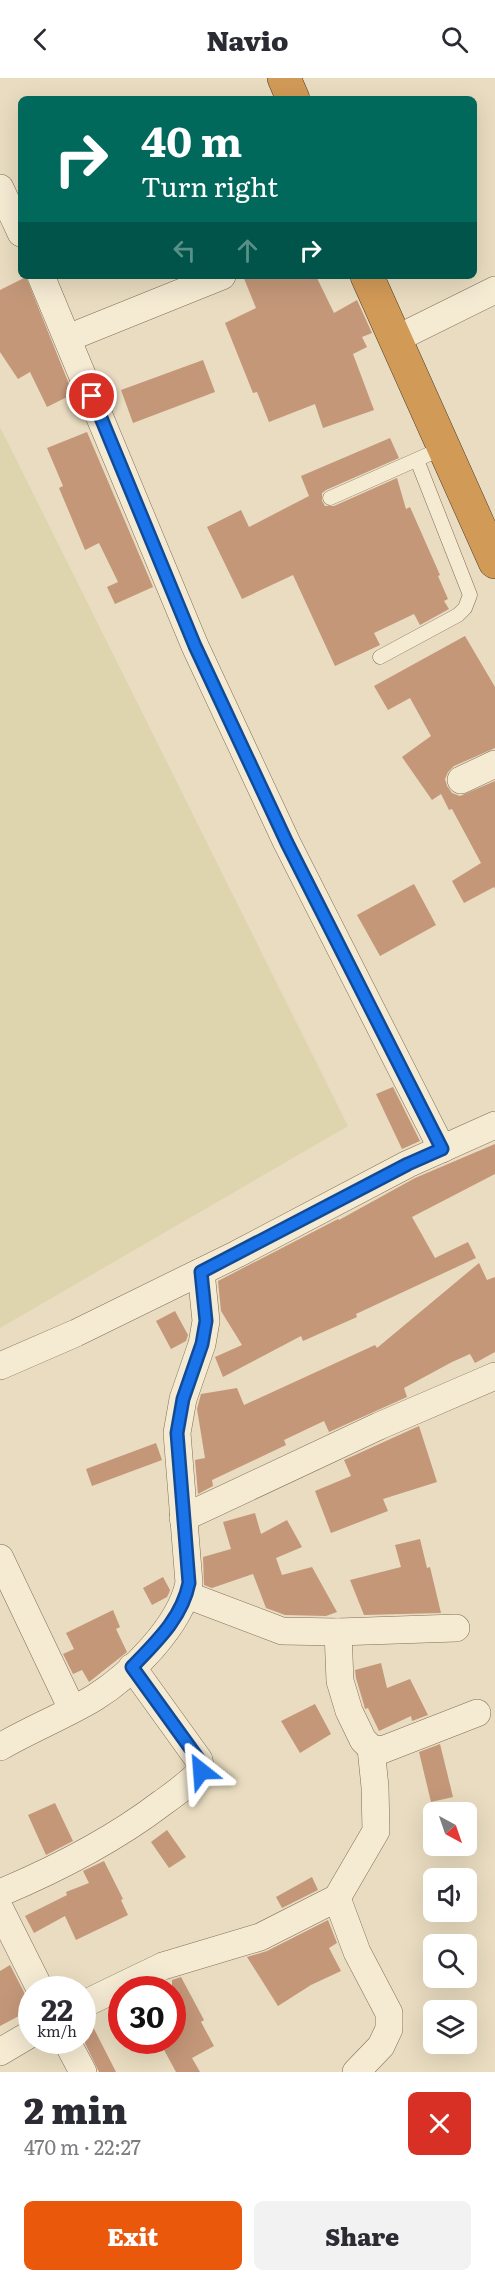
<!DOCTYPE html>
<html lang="en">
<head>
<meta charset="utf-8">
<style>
	body { margin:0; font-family:Literata,serif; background:#f2f2f3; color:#2b2b33; height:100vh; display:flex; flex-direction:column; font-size:22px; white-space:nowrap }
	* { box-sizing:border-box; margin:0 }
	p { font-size:20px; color:#7c7c81 }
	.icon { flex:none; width:33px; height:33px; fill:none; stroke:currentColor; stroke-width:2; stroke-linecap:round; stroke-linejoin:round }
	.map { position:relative; height:1994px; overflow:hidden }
	.panel { display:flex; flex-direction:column; background:#fff; flex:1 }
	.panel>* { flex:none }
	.hud { position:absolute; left:18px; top:18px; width:459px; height:183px; border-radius:9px; box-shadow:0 6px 24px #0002; background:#00695c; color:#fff; overflow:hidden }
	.needle { width:39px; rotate:140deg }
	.controls { position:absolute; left:423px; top:1724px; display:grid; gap:12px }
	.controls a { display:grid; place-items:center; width:54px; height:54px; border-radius:9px; background:#fff; box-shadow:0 6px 24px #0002; font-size:30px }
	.speed { position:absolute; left:18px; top:1898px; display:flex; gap:12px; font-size:30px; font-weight:700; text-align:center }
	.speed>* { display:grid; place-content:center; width:78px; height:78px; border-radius:50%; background:#fff; box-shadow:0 6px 24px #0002; line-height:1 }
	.speed small { font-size:15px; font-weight:400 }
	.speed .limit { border:9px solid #d22; background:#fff; color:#111 }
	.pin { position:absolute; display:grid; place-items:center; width:51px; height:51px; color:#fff; margin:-26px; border:3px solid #fff; border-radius:50%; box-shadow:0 2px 6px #0007 }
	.me { position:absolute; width:66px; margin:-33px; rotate:332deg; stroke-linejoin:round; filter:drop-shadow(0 0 4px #0008) }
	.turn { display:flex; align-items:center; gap:21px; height:126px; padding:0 24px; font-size:27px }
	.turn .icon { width:78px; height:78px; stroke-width:2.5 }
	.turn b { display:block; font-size:42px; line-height:51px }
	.lanes { display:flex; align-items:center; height:57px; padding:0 24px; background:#0003; justify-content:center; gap:30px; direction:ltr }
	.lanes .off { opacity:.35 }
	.round { display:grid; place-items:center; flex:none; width:63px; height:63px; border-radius:9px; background:#f2f2f3 }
	.headline { display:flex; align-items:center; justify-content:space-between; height:102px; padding:0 24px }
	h1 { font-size:36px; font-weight:800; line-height:45px }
	.button { display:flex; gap:12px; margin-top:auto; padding:12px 24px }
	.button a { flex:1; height:69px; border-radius:9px; background:#ea580c; color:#fff; font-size:24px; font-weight:800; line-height:69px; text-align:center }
	.button a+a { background:#f2f2f3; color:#2b2b33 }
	header { display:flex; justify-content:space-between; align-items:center; height:78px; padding:0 24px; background:#fff; font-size:27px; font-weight:800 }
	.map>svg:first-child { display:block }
	.farmland { fill:#ded5ae }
	.building { fill:#c49779 }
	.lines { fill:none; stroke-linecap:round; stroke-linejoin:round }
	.lane-casing { stroke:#806e5a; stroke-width:15 }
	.street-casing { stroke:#806e5a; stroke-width:28 }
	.highway-casing { stroke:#4e3c2e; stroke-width:34 }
	.lane { stroke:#f5ead2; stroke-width:14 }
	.street { stroke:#f5ead2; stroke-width:27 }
	.highway { stroke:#d29a57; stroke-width:33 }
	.route-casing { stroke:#114b97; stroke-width:15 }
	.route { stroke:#1a73e8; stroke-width:10 }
</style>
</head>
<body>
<header><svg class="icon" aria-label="back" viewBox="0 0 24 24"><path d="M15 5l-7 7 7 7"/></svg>Navio<svg class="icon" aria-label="search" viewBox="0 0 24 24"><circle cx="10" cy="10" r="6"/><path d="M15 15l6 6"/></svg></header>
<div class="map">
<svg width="495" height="1994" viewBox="0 0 495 1994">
	<rect width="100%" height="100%" fill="#e9dcc0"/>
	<!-- farmland -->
	<polygon class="farmland" points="0,349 348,1048 0,1250"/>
	<!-- building -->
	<g class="building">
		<polygon points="243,198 316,198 334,235 357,222 372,255 362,259 367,269 353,276 374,332 323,350 315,326 269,344 257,314 253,315 225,245 256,230"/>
		<polygon points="26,199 73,316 47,329 30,294 18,301 0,274 0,212"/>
		<polygon points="203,282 215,314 133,345 121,312"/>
		<polygon points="87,354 153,509 115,526 107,509 118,504 99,465 85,472 59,410 63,408 47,370"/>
		<polygon points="390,360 399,380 326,412 322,415 322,423 325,428 334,428 397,400 406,431 410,429 440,497 438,498 448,521 444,523 449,531 420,547 414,536 374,555 380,567 335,588 293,497 242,521 207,449 241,432 249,449 309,418 301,398"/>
		<polygon points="465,558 495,609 495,670 454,688 448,694 445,701 447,708 452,715 460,718 495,703 495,811 494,809 464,825 452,803 481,785 452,731 449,732 441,716 432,722 402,679 431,658 410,620 388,632 374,608"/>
		<polygon points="414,806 436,847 380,878 357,837"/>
		<polygon points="393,1009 420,1063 402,1071 376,1016"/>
		<polygon points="495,1066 495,1096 412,1139 435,1180 468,1164 476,1180 356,1236 357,1239 303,1263 301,1258 223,1299 215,1279 242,1267 221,1233 218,1203 338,1141 339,1142 415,1100"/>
		<polygon points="479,1185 487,1202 495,1199 495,1274 475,1285 470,1276 452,1284 404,1310 407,1319 329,1354 324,1343 284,1362 286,1367 212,1402 213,1408 198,1416 195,1382 205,1380 197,1331 201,1316 237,1310 244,1327 375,1267 377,1270"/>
		<polygon points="175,1233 188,1257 186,1263 171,1271 156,1243"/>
		<polygon points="419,1348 437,1404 383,1421 388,1433 331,1455 315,1413 351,1398 344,1382"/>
		<polygon points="156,1365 162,1382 92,1408 86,1391"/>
		<polygon points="255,1435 261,1456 287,1442 302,1469 276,1480 282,1497 312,1489 337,1534 326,1538 285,1537 266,1530 253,1496 212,1510 204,1507 203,1479 231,1471 223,1444"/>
		<polygon points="420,1461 427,1490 430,1489 441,1535 364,1537 350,1502 401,1489 395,1467"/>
		<polygon points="163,1499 170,1512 169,1515 167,1519 152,1527 143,1510"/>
		<polygon points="113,1532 120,1549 116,1551 127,1574 89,1604 82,1592 73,1596 63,1576 74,1571 66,1555"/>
		<polygon points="381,1585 387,1610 410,1601 428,1637 412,1643 411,1638 379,1653 368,1630 365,1631 364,1627 356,1600 355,1592"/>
		<polygon points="315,1626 331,1656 300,1675 281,1643"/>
		<polygon points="440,1666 453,1719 431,1724 419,1674"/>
		<polygon points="55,1725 73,1763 46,1777 28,1737"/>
		<polygon points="167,1752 186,1779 169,1790 151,1764"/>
		<polygon points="104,1783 123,1821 121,1822 128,1837 76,1862 65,1838 34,1855 25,1838 67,1817 66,1814 89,1805 83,1793"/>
		<polygon points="312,1799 318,1812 282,1830 276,1819"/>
		<polygon points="328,1842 337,1865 329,1870 341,1893 311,1907 278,1928 247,1879 267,1873"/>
		<polygon points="10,1887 26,1918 32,1924 32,1931 0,1948 0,1893"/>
		<polygon points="181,1899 204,1942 201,1944 214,1968 192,1980 200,1994 176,1994 163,1970 172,1965 172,1902"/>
		<polygon points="89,1941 116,1994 99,1994 82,1959 82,1942"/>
	</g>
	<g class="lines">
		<defs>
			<g id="lane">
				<polyline points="330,420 443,370"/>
				<polyline points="380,579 458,537 465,530 470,517 417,382"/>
			</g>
			<g id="street">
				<polyline points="0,110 21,155"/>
				<polyline points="41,198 195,568 287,765 442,1071"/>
				<polyline points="68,260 222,198"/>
				<polyline points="394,262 495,212"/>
				<polyline points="461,702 495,686"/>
				<polyline points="0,1288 76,1255 237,1176 408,1086 495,1047"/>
				<polyline points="183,1440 379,1348 495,1298"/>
				<polyline points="0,1480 72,1631"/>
				<polyline points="187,1517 282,1553 338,1554 456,1550"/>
				<polyline points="338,1554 340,1603 349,1633 363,1662 371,1670 382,1672 477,1635"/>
				<path d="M0,1669C31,1651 64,1638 94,1620C131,1597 180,1548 189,1505L177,1355L183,1321L202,1266L206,1243L201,1194"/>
				<path d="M0,1815C57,1791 112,1763 162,1725C176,1715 189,1706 201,1693L199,1682L132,1589"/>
				<polyline points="337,1820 357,1874 389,1935 389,1951 381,1968 356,1994"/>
				<polyline points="0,1831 40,1911"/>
				<polyline points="82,1927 163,1888 260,1859 337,1820 376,1753 375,1709 371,1670"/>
				<polyline points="66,1962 83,1994"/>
				<polyline points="0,1974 32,1955"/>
			</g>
			<g id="highway">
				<polyline points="284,0 293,21"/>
				<polyline points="367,198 495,484"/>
			</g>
		</defs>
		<!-- lane casing -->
		<use href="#lane" class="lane-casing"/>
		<!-- street casing -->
		<use href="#street" class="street-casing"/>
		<!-- highway casing -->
		<use href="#highway" class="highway-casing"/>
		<!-- lane -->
		<use href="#lane" class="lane"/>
		<!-- street -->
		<use href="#street" class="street"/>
		<!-- highway -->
		<use href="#highway" class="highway"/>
	</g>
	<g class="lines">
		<defs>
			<path id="route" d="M92,318L195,568L287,765L442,1071L408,1086L201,1194L206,1243L202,1266L183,1321L177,1355L189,1505C182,1540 156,1564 132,1589L199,1682L201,1693"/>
		</defs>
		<!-- route casing -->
		<use href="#route" class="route-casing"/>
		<!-- route -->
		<use href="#route" class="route"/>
	</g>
</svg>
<div class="controls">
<a><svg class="needle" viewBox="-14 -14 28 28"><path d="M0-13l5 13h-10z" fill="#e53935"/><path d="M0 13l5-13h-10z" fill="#7c7c81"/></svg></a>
<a><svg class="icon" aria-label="sound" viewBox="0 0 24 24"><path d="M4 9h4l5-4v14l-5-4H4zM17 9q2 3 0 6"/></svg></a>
<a><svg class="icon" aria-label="search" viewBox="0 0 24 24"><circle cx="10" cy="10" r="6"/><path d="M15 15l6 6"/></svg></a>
<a><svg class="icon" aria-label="layers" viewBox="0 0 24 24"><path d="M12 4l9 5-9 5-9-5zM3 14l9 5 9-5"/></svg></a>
</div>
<div class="speed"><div>22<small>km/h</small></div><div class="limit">30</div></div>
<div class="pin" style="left:92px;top:318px;background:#d93025"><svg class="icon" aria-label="arrive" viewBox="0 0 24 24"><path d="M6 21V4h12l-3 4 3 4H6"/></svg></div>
<svg class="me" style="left:201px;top:1693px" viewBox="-20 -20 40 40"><path d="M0-17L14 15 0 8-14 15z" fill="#1a73e8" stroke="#fff" stroke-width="4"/></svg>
<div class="hud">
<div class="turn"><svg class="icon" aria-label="right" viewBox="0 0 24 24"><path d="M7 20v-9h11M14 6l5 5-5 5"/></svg><div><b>40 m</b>Turn right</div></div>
<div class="lanes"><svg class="icon off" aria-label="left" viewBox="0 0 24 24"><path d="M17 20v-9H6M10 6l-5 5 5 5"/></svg><svg class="icon off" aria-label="ahead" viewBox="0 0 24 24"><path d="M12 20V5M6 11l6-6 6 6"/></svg><svg class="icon" aria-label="right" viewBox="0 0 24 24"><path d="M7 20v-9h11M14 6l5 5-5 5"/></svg></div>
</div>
</div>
<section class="panel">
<div class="headline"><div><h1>2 min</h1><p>470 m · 22:27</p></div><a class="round" style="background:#d93025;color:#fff"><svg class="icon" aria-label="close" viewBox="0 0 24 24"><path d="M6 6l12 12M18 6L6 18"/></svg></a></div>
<div class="button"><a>Exit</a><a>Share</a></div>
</section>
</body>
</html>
